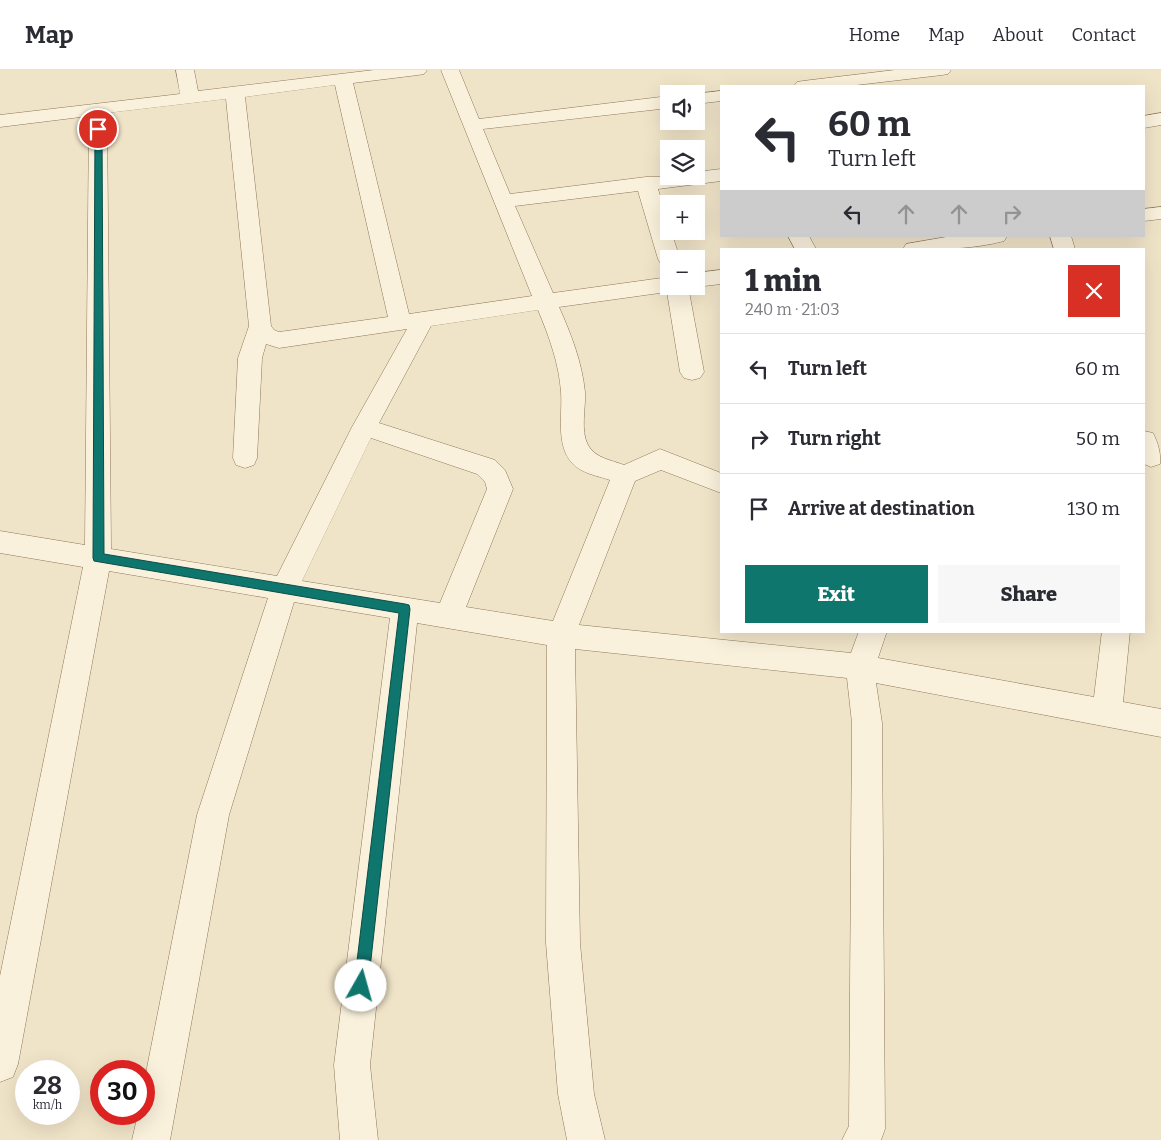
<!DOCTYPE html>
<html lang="en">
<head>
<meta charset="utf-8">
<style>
	body { margin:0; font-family:Bitter,serif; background:#f7f7f7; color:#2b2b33; height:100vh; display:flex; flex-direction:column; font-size:19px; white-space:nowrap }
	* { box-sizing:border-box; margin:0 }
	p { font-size:16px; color:#7c7c81 }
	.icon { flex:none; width:28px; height:28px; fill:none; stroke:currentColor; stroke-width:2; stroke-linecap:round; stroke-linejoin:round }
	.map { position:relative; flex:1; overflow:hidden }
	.drawer { position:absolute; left:720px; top:178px; width:425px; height:385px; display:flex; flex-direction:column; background:#fff; border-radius:0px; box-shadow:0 5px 20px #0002 }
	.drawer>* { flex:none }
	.hud { position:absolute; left:720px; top:15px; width:425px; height:152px; border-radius:0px; box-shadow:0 5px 20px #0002; background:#fff; color:#2b2b33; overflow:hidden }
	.tools { position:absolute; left:660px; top:15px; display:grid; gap:10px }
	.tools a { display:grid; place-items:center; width:45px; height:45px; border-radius:0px; background:#fff; box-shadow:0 5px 20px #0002; font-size:25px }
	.speed { position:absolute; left:15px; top:990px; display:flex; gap:10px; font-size:25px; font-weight:700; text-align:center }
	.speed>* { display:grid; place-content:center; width:65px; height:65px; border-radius:50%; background:#fff; box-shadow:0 5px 20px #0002; line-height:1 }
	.speed small { font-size:12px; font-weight:400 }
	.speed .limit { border:8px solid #d22; background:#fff; color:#111 }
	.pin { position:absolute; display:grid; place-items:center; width:42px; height:42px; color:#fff; margin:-21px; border:2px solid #fff; border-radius:50%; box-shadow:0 1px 5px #0007 }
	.me { position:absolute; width:55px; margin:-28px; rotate:7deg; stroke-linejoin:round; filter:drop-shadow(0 0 4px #0008) }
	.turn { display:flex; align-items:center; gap:18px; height:105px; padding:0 25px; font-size:22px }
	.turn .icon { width:65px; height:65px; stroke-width:2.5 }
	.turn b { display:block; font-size:35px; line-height:42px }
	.lanes { display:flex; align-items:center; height:48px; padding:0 25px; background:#0003; justify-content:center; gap:25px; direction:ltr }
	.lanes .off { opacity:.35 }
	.round { display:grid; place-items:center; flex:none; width:52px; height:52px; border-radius:0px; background:#f7f7f7 }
	.summary { display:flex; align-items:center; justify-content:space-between; height:85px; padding:0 25px }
	h1 { font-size:30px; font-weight:800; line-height:38px }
	.button { display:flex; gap:10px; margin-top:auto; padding:10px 25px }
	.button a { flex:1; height:58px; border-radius:0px; background:#0f766e; color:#fff; font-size:20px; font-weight:800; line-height:58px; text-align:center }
	.button a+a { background:#f7f7f7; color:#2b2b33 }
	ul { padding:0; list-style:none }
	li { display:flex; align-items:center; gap:15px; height:70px; padding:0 25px; border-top:1px solid #e1e1e2 }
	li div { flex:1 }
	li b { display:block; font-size:19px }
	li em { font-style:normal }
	header { display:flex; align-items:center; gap:30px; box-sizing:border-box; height:70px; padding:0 25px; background:#fff; border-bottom:1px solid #e1e1e2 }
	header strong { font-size:24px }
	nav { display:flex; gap:28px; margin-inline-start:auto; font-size:18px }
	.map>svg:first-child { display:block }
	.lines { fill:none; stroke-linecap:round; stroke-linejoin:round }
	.minor-casing { stroke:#8d765c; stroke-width:1 }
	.minor { fill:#faf1dc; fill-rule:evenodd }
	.route { fill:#0f766e; stroke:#0a4d48 }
</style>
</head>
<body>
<header>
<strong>Map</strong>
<nav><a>Home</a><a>Map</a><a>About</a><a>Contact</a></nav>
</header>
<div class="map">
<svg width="1161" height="1070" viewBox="0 0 1161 1070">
	<rect width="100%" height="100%" fill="#f0e4c8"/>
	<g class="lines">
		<defs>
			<g id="minor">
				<path d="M176,0H194L198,21L374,0H427L424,4L418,5L353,13L409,244L532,226L441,0H459L479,49L669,26V38L483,59L510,124L646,107L696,106V102L721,99V111L658,119L669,154V161H671L680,189H669V196L661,194L658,189L638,121L515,136L553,223L669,207V216H688L704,302L700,308L692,310L684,308L680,302L667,222L559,237C571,264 582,292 585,322C586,338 580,360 588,375C595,388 611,390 624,395L660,379L721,403V423L661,400L635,411L579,555L851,583L859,561H887L878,588L1094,627L1102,561H1130L1123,632L1161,639V667L876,613L882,653L885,1059L881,1070H842L849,1056L852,653L847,608L575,579L580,873L594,1024L605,1070H567L558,1024L546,873L547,575L417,553L370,995L378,1070H340L334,995L390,548L294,532L229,745L170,1070H132L138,1044H144V1013L197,745L268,528L109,501L18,994L13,1007L0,1012V906L83,497L0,483V461L85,475L89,46L0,57V45L180,24ZM335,15L388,247L279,262L274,260L271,256L245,27ZM226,29L249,256L238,288L233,388L236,395L245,398L254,395L257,388L262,288L266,274L279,278L407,259L352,357L277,506L111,479L107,43ZM538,240C549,266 559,294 561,322C563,347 553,384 581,400C590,405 601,407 610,410L553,551L466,537L513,419L505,400L495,390L379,353L431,256ZM371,368L477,404L485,412L487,419L440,533L302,511Z"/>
				<polygon points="895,0 951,0 948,4 942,5 848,16 794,16 797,12 803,11"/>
				<polygon points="721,21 721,31 696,34 695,24"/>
				<polygon points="1161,43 1161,55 1144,58 1144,46"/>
				<polygon points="1161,137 1161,149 1144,151 1144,139"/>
				<polygon points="788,166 809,166 816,179 795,179"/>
				<path d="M952,166H1007L1004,171C971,180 937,179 903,179L906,174Z"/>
				<polygon points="1050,166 1071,166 1075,179 1054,179"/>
				<polygon points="721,200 721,214 696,217 692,216 696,216 696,203"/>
				<path d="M1144,361L1153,363C1158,373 1161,383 1160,394L1151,397L1144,394Z"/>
			</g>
		</defs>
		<!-- minor casing -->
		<use href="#minor" class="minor-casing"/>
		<!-- minor -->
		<use href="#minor" class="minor"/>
	</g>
	<!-- route -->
	<polygon class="route" points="95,57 102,59 104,484 405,534 409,535 410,539 368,916 366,921 361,923 356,921 354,916 399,543 94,491 93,488"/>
</svg>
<div class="tools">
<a><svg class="icon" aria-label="sound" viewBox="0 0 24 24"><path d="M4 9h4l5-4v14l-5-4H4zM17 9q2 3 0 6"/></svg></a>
<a><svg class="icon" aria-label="layers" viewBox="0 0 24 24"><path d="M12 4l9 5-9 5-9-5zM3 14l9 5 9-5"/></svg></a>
<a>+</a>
<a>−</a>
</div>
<div class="speed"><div>28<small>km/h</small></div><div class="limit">30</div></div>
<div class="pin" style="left:98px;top:59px;background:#d93025"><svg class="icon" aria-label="arrive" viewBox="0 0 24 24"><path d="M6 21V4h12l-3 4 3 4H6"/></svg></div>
<svg class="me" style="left:361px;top:916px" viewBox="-20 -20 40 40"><circle r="19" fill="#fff"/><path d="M0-13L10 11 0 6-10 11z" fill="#0f766e"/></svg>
<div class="hud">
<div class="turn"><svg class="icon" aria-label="left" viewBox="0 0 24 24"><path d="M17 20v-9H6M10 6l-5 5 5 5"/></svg><div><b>60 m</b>Turn left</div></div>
<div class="lanes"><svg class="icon" aria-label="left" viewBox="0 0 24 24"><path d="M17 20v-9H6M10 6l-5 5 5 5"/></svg><svg class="icon off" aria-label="ahead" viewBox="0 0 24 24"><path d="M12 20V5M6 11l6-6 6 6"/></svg><svg class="icon off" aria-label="ahead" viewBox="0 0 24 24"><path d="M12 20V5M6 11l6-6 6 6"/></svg><svg class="icon off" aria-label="right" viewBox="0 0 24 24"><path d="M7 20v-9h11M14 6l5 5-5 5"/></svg></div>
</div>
<section class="drawer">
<div class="summary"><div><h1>1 min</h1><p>240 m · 21:03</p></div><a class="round" style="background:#d93025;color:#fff"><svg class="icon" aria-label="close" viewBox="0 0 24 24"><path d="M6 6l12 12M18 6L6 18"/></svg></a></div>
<ul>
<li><svg class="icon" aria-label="left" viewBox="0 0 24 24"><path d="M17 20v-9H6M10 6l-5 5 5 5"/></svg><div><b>Turn left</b></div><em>60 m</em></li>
<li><svg class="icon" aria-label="right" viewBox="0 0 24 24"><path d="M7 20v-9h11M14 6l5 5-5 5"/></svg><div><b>Turn right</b></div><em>50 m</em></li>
<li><svg class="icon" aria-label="arrive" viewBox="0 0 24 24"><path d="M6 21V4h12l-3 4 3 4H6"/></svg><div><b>Arrive at destination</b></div><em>130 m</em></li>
</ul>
<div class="button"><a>Exit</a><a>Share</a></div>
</section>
</div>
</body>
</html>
